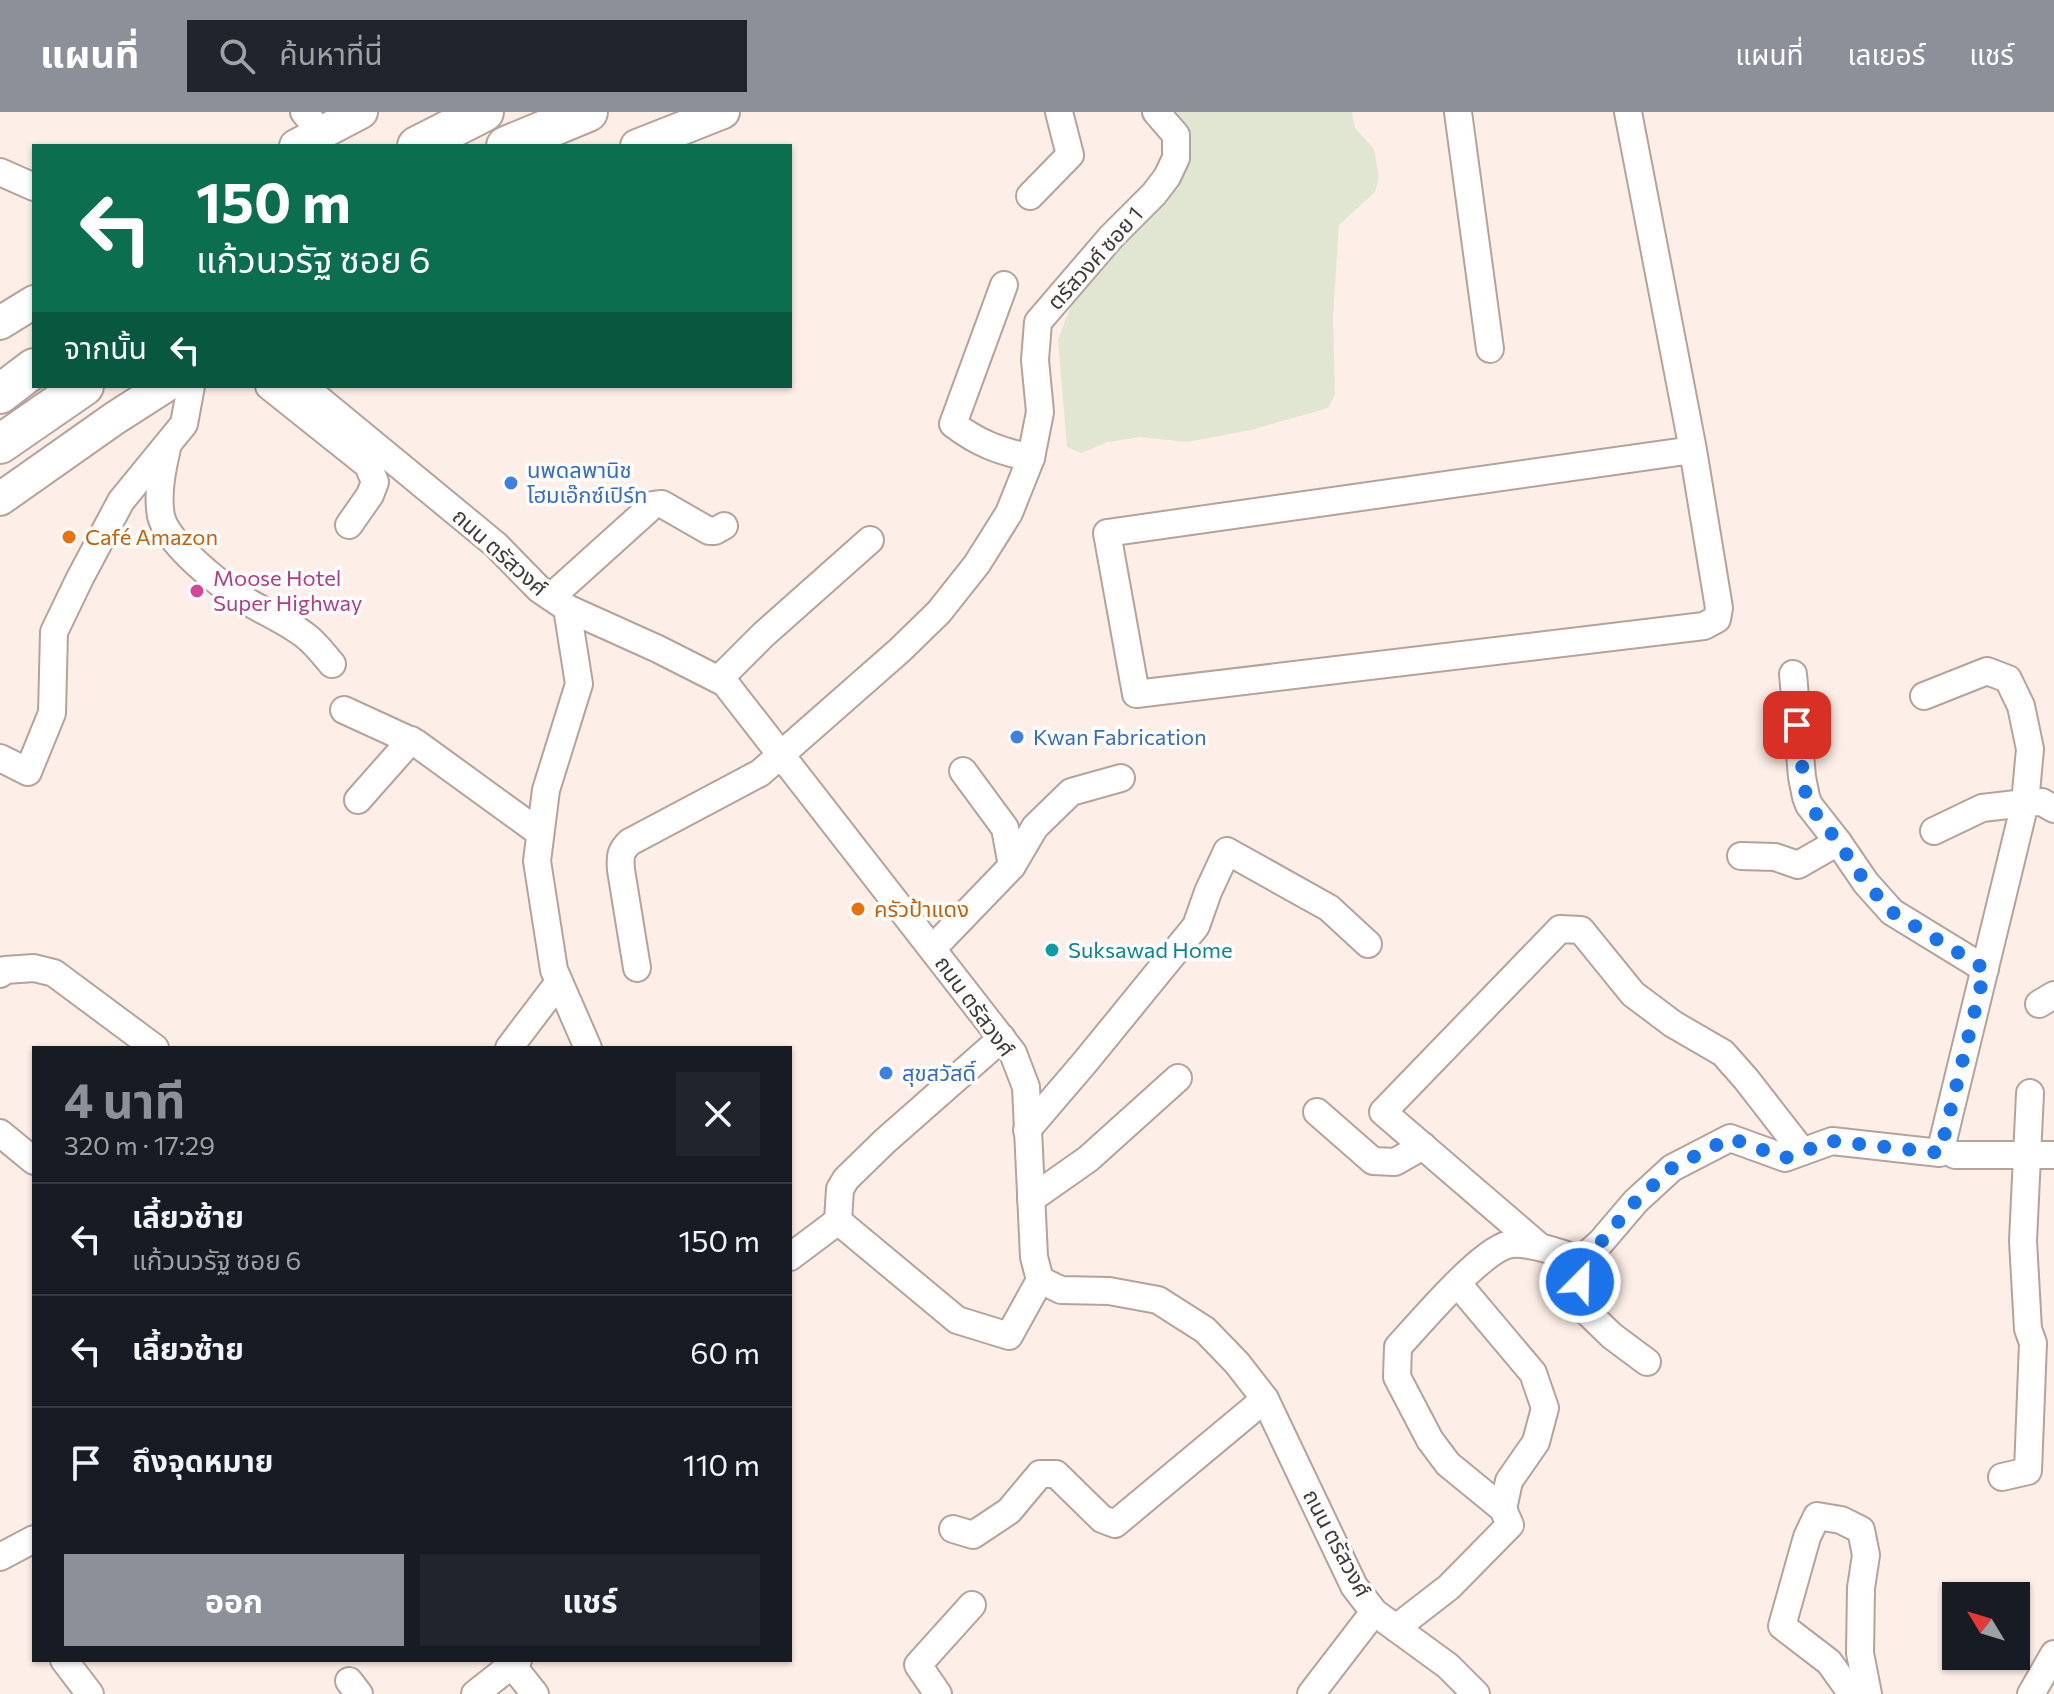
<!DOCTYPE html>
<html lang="th">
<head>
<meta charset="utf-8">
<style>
	body { margin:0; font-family:Commissioner,"Noto Sans Thai",sans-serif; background:#20242c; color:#f1f3f6; height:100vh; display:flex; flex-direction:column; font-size:30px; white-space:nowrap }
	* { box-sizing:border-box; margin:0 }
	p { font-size:26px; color:#9ea1a6 }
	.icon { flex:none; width:44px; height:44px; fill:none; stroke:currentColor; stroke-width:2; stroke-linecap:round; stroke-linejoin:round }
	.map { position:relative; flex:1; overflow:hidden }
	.details { position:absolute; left:32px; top:934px; width:760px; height:616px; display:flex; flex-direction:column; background:#171b24; border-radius:0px; box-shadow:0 2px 6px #0004 }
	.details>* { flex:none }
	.guide { position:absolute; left:32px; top:32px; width:760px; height:244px; border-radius:0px; box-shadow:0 2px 6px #0004; background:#0b6e4f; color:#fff; overflow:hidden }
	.needle { width:52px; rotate:308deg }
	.fabs { position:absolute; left:1942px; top:1470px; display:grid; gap:16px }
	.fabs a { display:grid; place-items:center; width:88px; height:88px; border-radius:0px; background:#171b24; box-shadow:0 2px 6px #0004; font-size:40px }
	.pin { position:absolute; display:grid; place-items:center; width:68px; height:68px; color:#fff; margin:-34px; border-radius:16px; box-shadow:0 4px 12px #0006 }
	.me { position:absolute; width:88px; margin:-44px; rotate:23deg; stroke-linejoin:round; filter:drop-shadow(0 0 6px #0008) }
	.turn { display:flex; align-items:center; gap:28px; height:168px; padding:0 32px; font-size:36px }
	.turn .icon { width:104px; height:104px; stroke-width:2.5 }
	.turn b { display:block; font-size:56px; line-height:68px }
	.then { display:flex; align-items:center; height:76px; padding:0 32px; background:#0003; gap:16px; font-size:30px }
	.round { display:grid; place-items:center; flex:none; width:84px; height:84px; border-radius:0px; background:#20242c }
	.summary { display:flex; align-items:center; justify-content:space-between; height:136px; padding:0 32px }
	h1 { font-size:48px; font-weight:700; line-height:60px; color:#8c9099 }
	.action { display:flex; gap:16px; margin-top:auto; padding:16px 32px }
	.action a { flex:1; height:92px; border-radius:0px; background:#8c9099; color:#fff; font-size:32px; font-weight:700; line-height:92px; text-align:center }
	.action a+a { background:#20242c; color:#f1f3f6 }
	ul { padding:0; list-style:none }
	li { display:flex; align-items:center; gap:24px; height:112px; padding:0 32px; border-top:2px solid #363941 }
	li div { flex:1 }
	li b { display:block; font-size:30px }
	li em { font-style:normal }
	header { display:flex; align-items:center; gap:48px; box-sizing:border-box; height:112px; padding:0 40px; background:#8c9099; color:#fff }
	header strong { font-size:38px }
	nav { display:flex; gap:44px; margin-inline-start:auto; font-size:28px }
	.search { width:560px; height:72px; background:#20242c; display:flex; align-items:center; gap:20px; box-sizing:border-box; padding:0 28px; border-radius:0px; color:#9ea1a6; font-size:30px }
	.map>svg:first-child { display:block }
	.green { fill:#e0e6d2 }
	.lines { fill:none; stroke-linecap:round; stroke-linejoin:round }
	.minor-casing { stroke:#b3a39a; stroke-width:30 }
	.major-casing { stroke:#b3a39a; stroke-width:36 }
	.highway-casing { stroke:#b3a39a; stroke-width:42 }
	.minor { stroke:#fff; stroke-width:26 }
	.major { stroke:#fff; stroke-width:32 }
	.highway { stroke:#fff; stroke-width:38 }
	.route { stroke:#1a73e8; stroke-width:14; stroke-dasharray:0 25.2 }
	.shop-dot { fill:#3f7fe0; stroke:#fff; stroke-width:3 }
	.food-dot { fill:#e8710a; stroke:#fff; stroke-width:3 }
	.hotel-dot { fill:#d1479c; stroke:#fff; stroke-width:3 }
	.culture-dot { fill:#0f9aa8; stroke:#fff; stroke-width:3 }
	.labels { text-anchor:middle; stroke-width:7; stroke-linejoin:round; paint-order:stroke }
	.street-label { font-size:22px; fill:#3f3935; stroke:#fff }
	.shop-label { font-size:22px; fill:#366cbe; stroke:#fff; text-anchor:start }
	.food-label { font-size:22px; fill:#c56008; stroke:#fff; text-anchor:start }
	.hotel-label { font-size:22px; fill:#b23c85; stroke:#fff; text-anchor:start }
	.culture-label { font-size:22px; fill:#0d838f; stroke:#fff; text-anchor:start }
</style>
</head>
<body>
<header>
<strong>แผนที่</strong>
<div class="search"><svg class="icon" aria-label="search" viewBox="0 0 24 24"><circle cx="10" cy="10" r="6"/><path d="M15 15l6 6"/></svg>ค้นหาที่นี่</div>
<nav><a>แผนที่</a><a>เลเยอร์</a><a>แชร์</a></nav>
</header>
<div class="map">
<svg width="2054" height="1582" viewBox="0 0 2054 1582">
	<rect width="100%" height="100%" fill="#fdefe7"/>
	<!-- green -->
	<polygon class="green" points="1177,0 1352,0 1355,16 1374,37 1379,65 1375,80 1339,113 1333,206 1335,283 1328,296 1251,318 1187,330 1140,325 1108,330 1081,341 1067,335 1058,228 1073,188 1086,164 1181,68 1188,25"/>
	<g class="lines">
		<defs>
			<g id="minor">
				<polyline points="304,0 321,21"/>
				<polyline points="1458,0 1490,237"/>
				<polyline points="1628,0 1693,338 1719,496 1717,507 1704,514 1136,582 1107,421 1693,338"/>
				<polyline points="0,60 34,75"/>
				<polyline points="1030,84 1070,43 1059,0"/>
				<path d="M1004,173L953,312C979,332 1000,339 1031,346"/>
				<polyline points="269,274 368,353 375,370 370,383 349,413"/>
				<polyline points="303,274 496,433 539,477 567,496 658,537 725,571 1013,941 1026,975 1034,1145 1040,1168 1061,1178 1109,1179 1158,1188 1205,1218 1237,1251 1265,1287 1354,1474 1374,1500 1448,1554 1476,1582"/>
				<path d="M167,336C162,358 157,382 161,404C167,431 220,473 243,487C264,500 287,509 307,525C316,532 324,543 332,552"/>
				<polyline points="551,485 653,393 662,392 709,419 715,419 724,414"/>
				<polyline points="567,496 579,572 546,678 537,749 554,858 588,936"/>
				<polyline points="1793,562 1802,665 1806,685 1809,693 1838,730 1866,771 1892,800 1985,857"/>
				<polyline points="719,567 763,523 870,428"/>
				<polyline points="1924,584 1987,559 2008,567 2021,594 2030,637 2025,691 1982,696 1934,719"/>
				<polyline points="344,598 416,631 540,721"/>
				<polyline points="0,646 28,660 52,601 54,520 80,466 121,389 184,312 191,274"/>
				<polyline points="963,659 1005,716 1012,754"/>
				<polyline points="358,688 411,628"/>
				<polyline points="1741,744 1775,745 1798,753 1838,730"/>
				<polyline points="933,836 1012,754 1035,715 1071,680 1121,666"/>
				<path d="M637,856L621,758C620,745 620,739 630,730L760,661L900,538L939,500L977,452L1009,401L1031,346L1040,300L1035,248L1038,210L1111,125L1154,82L1167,65L1176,46V23L1156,0"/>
				<polyline points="0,862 5,858 34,856 54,861 155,936"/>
				<polyline points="2039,892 2054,883"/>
				<polyline points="509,936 559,870"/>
				<polyline points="1317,1000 1373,1049 1395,1050 1423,1034"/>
				<polyline points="1027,1018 1086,949 1196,814 1208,780 1227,739 1329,796 1368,832"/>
				<polyline points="0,1021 34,1049"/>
				<polyline points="1955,1043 2054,1043"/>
				<polyline points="1031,1087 1088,1047 1178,966"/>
				<polyline points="838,1109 840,1077 846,1067 885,1029 1002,926"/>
				<polyline points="1540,1135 1383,1000 1560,817 1581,818 1633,882 1673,912 1723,941 1746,967 1802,1039"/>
				<polyline points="790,1145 838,1109 957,1208 1009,1224 1040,1168"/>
				<polyline points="1581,1148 1579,1192 1612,1224 1647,1250"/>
				<polyline points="1458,1172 1533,1261 1545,1296 1536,1330 1509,1369 1503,1397"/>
				<polyline points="2002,1365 2028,1359 2033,1231 2028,1217 2023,1129 2030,981"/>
				<polyline points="953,1417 973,1423 1009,1399 1040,1362 1056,1362 1102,1407 1115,1412 1265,1287"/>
				<polyline points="0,1445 34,1427"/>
				<path d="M1396,1516L1449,1475L1510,1413L1503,1397L1448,1352L1430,1328L1397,1265L1398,1235C1420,1211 1479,1141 1507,1133C1524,1128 1564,1142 1581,1148L1601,1130L1636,1089L1672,1056L1730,1026L1785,1046L1832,1029L1940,1041L2025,691L2042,690L2054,697"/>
				<polyline points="64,1548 90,1582"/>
				<polyline points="512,1553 535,1582"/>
				<polyline points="349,1569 359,1582"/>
				<polyline points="475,1582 518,1548"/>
				<polyline points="938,1582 918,1553 972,1493"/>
				<polyline points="1311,1582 1374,1500"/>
				<polyline points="1852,1582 1829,1550 1782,1514 1807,1425 1817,1404 1841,1408 1861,1418 1866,1443 1861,1476 1860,1541 1868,1582"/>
				<polyline points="2031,1582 2054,1542"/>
			</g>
			<g id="major">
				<polyline points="296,34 361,0"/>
				<polyline points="637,34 723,0"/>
				<polyline points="0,211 34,190"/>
				<polyline points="0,387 115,306 165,274"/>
			</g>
			<g id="highway">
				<polyline points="417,34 484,0"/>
				<polyline points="506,34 588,0"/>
				<polyline points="0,282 34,256"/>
				<polyline points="0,332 84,274"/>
			</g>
		</defs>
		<!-- minor casing -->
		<use href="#minor" class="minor-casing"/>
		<!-- major casing -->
		<use href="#major" class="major-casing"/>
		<!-- highway casing -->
		<use href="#highway" class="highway-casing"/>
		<!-- minor -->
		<use href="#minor" class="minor"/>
		<!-- major -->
		<use href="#major" class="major"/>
		<!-- highway -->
		<use href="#highway" class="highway"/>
	</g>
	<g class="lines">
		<!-- route -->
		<polyline class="route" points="1580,1170 1581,1148 1601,1130 1636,1089 1672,1056 1730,1026 1785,1046 1832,1029 1940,1041 1985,857 1892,800 1866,771 1838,730 1809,693 1806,685 1797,613"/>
	</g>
	<!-- markers -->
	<g class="shop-dot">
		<circle cx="511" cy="371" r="8"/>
		<circle cx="1017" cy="625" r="8"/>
		<circle cx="886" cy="961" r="8"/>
	</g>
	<g class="food-dot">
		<circle cx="69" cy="425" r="8"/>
		<circle cx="858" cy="797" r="8"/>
	</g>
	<circle class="hotel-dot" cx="197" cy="479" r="8"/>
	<circle class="culture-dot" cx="1052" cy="838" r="8"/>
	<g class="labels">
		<!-- street labels -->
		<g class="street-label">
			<text transform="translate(1095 146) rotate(-48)" y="8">ตรัสวงศ์ ซอย 1</text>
			<text transform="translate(500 440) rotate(42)" y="8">ถนน ตรัสวงศ์</text>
			<text transform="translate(975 894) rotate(54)" y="8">ถนน ตรัสวงศ์</text>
			<text transform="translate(1337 1431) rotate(62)" y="8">ถนน ตรัสวงศ์</text>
		</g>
		<!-- shop labels -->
		<g class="shop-label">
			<text x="527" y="366">นพดลพานิช<tspan x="527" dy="25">โฮมเอ๊กซ์เปิร์ท</tspan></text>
			<text x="1033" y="633">Kwan Fabrication</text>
			<text x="902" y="969">สุขสวัสดิ์</text>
		</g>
		<!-- food labels -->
		<g class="food-label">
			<text x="85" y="433">Café Amazon</text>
			<text x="874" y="805">ครัวป้าแดง</text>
		</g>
		<!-- hotel labels -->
		<g class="hotel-label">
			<text x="213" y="474">Moose Hotel<tspan x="213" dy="25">Super Highway</tspan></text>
		</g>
		<!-- culture labels -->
		<g class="culture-label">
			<text x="1068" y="846">Suksawad Home</text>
		</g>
	</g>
</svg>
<div class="fabs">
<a><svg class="needle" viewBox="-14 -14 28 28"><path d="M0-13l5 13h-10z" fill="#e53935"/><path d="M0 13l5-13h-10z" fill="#9ea1a6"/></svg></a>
</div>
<div class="pin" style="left:1797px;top:613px;background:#d93025"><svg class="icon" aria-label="arrive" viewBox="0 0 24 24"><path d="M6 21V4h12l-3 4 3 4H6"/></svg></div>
<svg class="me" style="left:1580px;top:1170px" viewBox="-20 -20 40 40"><circle r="17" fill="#1a73e8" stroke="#fff" stroke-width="3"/><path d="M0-11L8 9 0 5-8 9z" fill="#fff"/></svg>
<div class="guide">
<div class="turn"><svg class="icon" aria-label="left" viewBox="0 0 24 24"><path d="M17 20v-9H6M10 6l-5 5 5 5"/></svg><div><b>150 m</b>แก้วนวรัฐ ซอย 6</div></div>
<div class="then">จากนั้น<svg class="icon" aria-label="left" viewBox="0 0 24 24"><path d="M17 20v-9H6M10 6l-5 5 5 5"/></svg></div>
</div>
<section class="details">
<div class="summary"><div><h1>4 นาที</h1><p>320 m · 17:29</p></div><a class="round"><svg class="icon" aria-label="close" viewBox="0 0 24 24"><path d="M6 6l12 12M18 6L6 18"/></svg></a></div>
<ul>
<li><svg class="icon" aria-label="left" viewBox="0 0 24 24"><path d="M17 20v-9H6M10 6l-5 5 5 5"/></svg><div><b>เลี้ยวซ้าย</b><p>แก้วนวรัฐ ซอย 6</p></div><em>150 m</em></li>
<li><svg class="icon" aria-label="left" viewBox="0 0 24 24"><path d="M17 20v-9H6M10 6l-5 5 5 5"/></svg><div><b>เลี้ยวซ้าย</b></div><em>60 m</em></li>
<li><svg class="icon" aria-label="arrive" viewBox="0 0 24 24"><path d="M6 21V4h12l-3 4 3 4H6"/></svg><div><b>ถึงจุดหมาย</b></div><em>110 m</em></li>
</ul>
<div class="action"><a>ออก</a><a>แชร์</a></div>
</section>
</div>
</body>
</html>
